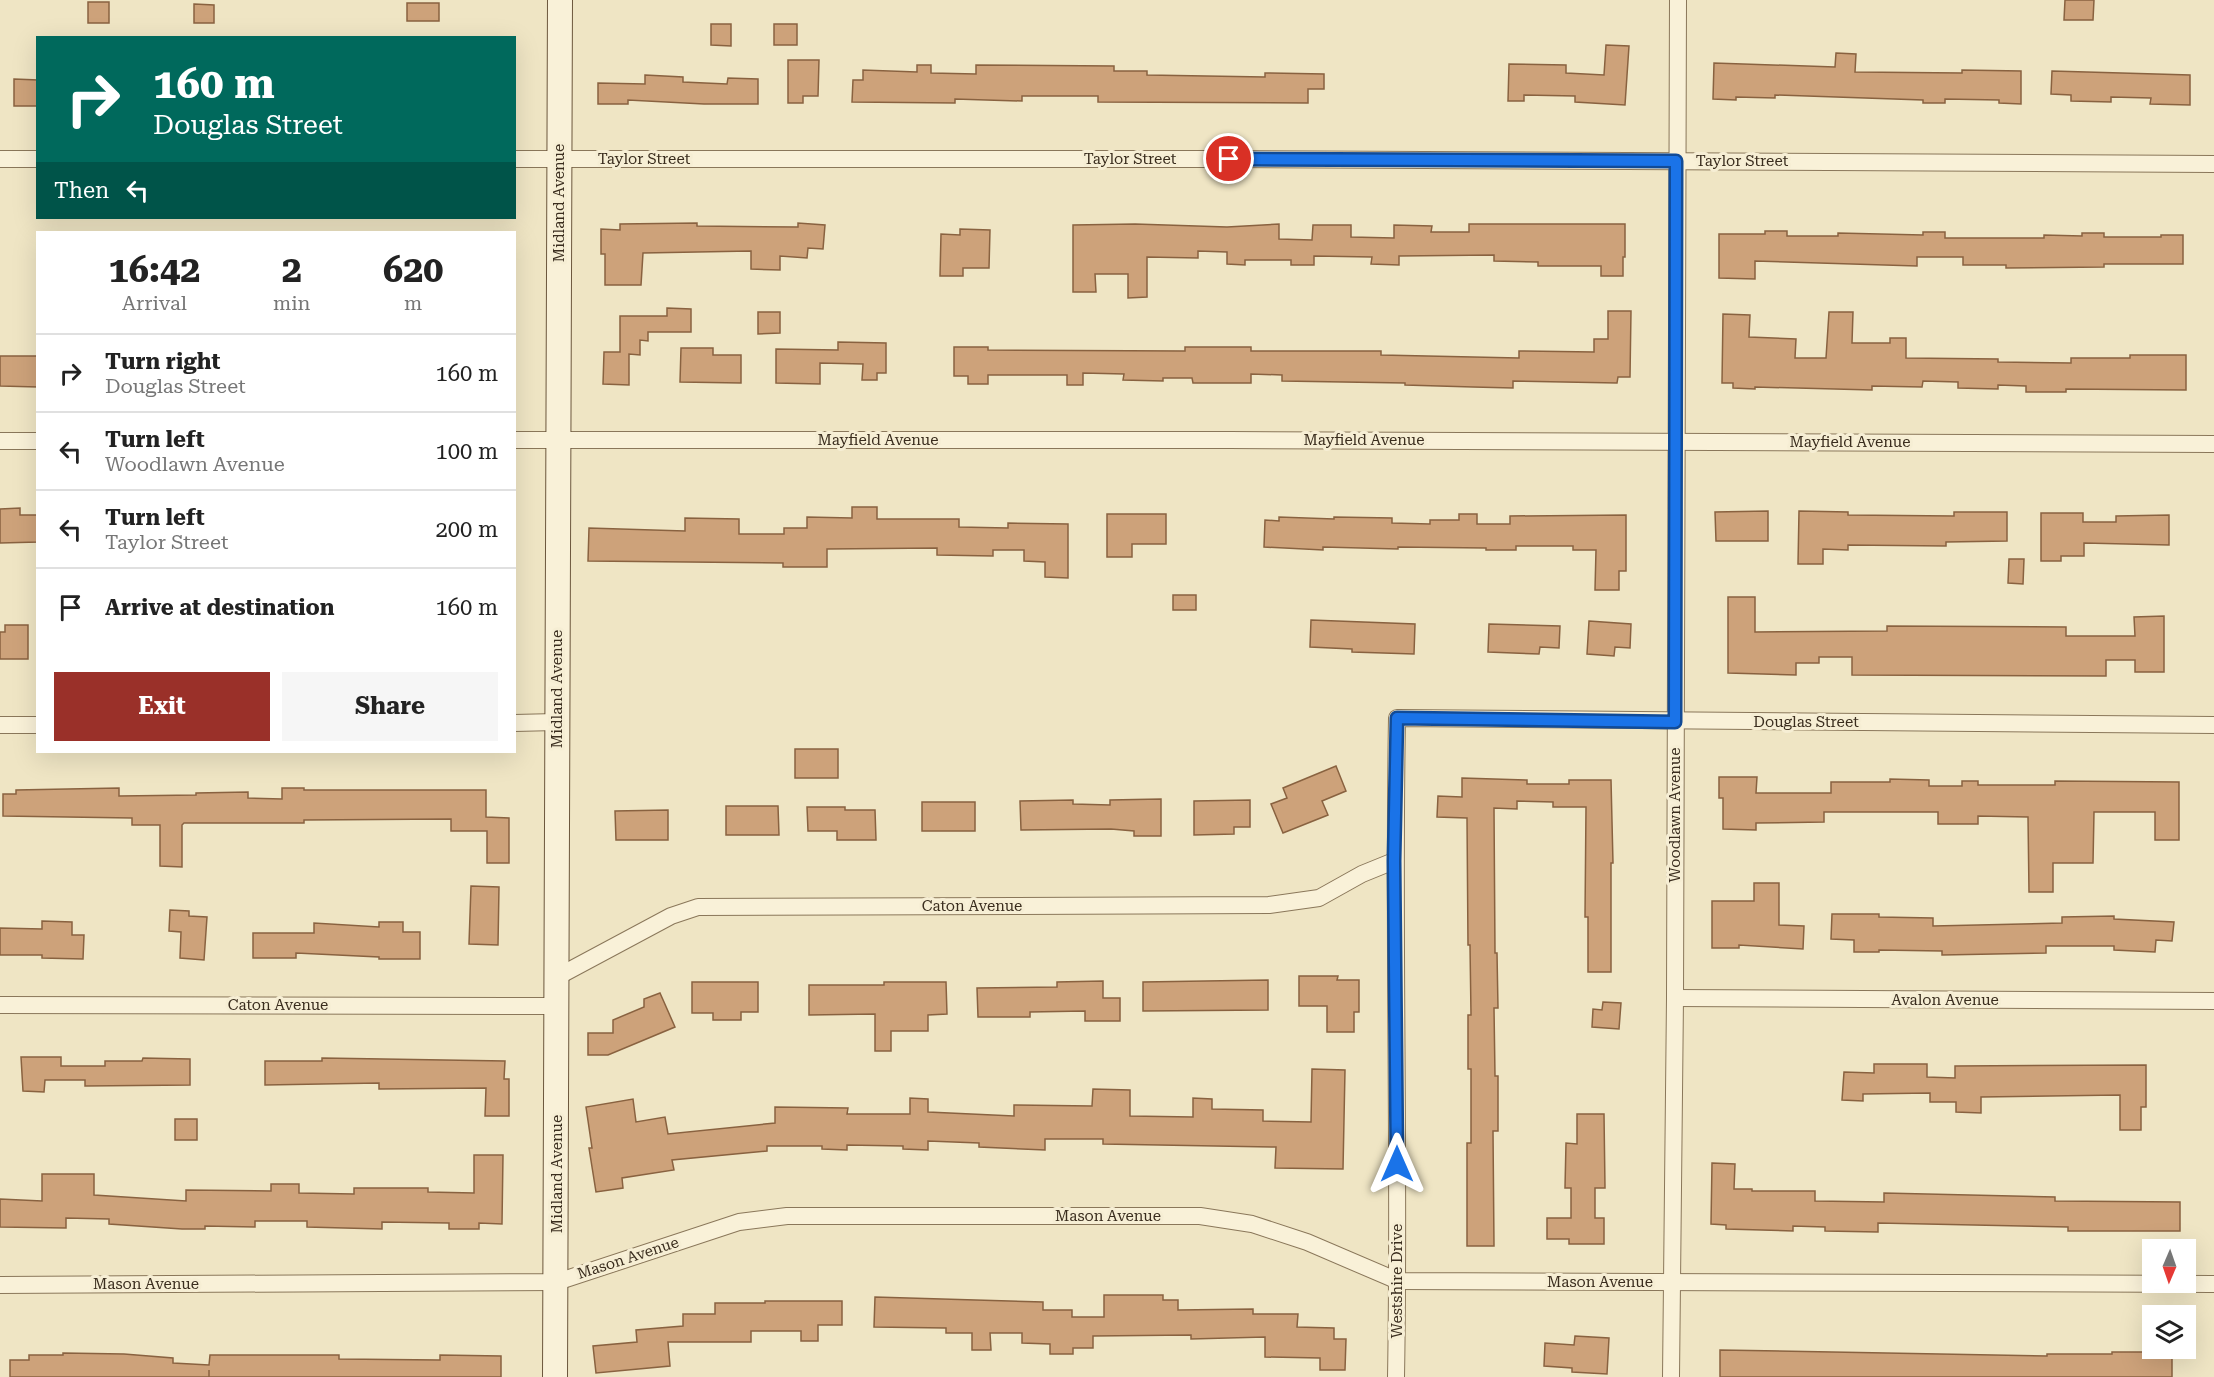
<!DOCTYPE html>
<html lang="en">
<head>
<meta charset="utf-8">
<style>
	body { margin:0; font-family:"Roboto Serif",serif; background:#f6f6f6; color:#222; height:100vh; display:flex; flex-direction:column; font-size:22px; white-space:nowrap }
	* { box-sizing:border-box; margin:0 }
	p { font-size:20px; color:#767676 }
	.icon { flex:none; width:33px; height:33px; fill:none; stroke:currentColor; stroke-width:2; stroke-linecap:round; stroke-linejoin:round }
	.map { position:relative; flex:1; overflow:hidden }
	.drawer { position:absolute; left:36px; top:231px; width:480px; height:522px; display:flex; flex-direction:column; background:#fff; border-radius:0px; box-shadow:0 6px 24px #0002 }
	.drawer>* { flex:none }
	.top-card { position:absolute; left:36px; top:36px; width:480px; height:183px; border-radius:0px; box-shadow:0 6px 24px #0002; background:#00695c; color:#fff; overflow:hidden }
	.needle { width:39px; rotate:182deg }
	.tools { position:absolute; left:2142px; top:1239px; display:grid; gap:12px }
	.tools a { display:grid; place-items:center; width:54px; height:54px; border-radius:0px; background:#fff; box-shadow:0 6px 24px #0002; font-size:30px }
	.pin { position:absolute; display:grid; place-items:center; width:51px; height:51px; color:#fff; margin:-26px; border:3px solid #fff; border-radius:50%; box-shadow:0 2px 6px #0007 }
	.me { position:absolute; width:66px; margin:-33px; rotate:0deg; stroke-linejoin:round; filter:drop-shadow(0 0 4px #0008) }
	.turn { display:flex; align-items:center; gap:21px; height:126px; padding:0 18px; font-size:27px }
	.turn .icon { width:78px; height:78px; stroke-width:2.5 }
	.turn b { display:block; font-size:42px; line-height:51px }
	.then { display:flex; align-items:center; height:57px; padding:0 18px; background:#0003; gap:12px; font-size:22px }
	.eta { display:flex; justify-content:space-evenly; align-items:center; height:102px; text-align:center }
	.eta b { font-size:36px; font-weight:700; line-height:42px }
	.button { display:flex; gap:12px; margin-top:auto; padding:12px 18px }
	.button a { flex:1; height:69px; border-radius:0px; background:#9a3029; color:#fff; font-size:24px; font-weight:700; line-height:69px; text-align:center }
	.button a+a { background:#f6f6f6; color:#222 }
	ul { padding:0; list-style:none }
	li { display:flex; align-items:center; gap:18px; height:78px; padding:0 18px; border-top:2px solid #e0e0e0 }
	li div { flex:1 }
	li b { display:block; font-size:22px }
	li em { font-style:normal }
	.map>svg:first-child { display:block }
	.building { fill:#cda27a; stroke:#896240; stroke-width:1.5 }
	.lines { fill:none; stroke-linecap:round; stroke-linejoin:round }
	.street-casing { stroke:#8a775a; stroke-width:18 }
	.secondary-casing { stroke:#6c573d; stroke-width:26 }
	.street { stroke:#f9f1d8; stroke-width:16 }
	.secondary { stroke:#f9f1d8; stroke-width:24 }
	.route-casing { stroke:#114b97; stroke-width:15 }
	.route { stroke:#1a73e8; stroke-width:10 }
	.labels { text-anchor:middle; stroke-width:6; stroke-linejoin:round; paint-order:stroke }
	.street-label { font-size:15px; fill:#3a2d1e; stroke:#f6eed4 }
</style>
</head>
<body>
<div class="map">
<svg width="2214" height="1377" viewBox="0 0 2214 1377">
	<rect width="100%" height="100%" fill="#efe5c4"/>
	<!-- building -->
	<g class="building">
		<polygon points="2065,0 2094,0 2093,20 2064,20"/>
		<rect x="88" y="2" width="21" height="21"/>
		<rect x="407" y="3" width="32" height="18"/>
		<polygon points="194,4 214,5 214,23 194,23"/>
		<polygon points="711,24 731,24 731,46 711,45"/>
		<rect x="774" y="24" width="23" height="21"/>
		<polygon points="1606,45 1629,46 1625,105 1575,102 1575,96 1524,95 1524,101 1508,101 1509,64 1566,65 1566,73 1604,75"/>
		<polygon points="1836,53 1856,54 1855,72 1962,73 1962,70 2021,71 2021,104 1999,103 1999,100 1945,99 1945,103 1923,103 1923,100 1775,95 1775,98 1736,97 1736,100 1713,99 1714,63 1835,67"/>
		<polygon points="788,60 819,60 818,96 803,96 803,103 788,103"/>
		<polygon points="917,65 931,65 931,73 976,74 976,65 1114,66 1114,71 1147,71 1147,75 1265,77 1265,73 1324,74 1324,89 1308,89 1308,103 1098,102 1098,96 1022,96 1022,101 955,99 955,103 852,102 853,80 863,80 863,70 917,72"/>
		<polygon points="2052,71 2190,75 2190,105 2150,104 2151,98 2111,97 2111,102 2071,101 2071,95 2051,94"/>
		<polygon points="645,75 683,77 683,82 727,84 728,78 758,79 758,104 704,104 628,100 628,104 598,104 598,83 645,84"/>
		<polygon points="14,79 38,80 38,106 14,106"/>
		<polygon points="697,223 697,226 798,227 798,223 825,225 823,249 808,248 807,258 780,256 780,270 751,269 751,251 643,253 641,285 605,285 605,254 601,254 601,229 620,230 620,224"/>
		<polygon points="1135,224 1227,227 1279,224 1279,239 1312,240 1313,225 1351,225 1351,237 1394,238 1394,225 1432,226 1431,232 1469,232 1469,224 1625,224 1625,257 1623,257 1623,276 1601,276 1601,266 1538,266 1538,262 1494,261 1494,255 1399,256 1399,265 1371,264 1372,257 1314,256 1314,265 1291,265 1291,260 1245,260 1245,265 1227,264 1227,252 1198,251 1198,258 1147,257 1147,297 1128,298 1128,274 1095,274 1096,292 1073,292 1073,225"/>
		<polygon points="960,229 990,230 989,268 963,268 963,276 940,276 941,234 960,235"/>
		<polygon points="1765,231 1787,231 1787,236 1838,236 1838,233 1923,235 1923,232 1945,232 1945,238 2044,238 2044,235 2082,236 2082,233 2104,233 2104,237 2161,237 2161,235 2183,235 2183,264 2104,264 2104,267 2006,268 2006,265 1963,265 1963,257 1917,257 1917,266 1755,261 1755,279 1719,278 1719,234 1765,234"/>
		<polygon points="667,308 691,309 691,332 648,332 648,341 640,340 640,355 629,354 629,385 603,384 604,352 620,352 620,316 667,316"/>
		<polygon points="1608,311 1631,311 1630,377 1618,377 1617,383 1513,381 1513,388 1473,387 1405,385 1405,383 1282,381 1282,375 1251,374 1251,383 1193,383 1192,378 1163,378 1163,381 1123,380 1124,374 1083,373 1083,385 1067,385 1067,375 988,375 988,384 968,384 968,376 954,376 954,347 988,347 988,350 1185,351 1185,347 1251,347 1251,351 1381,351 1381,355 1519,358 1519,351 1594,352 1594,339 1608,339"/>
		<polygon points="758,312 780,312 780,333 758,334"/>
		<polygon points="1829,312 1853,312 1852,343 1890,343 1890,338 1906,338 1906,358 1998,359 1998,362 2071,363 2071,358 2130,358 2130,355 2186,355 2186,390 2066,389 2066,392 2026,392 2026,386 1998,385 1998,389 1958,388 1958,382 1923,381 1922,387 1872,386 1872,390 1755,387 1755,389 1733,388 1733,383 1722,383 1723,314 1750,315 1749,337 1796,339 1795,358 1826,358"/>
		<polygon points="838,342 886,343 886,373 877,373 877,380 862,380 863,364 820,363 820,384 776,383 776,349 838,350"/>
		<polygon points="681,348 713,348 713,355 741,355 741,383 680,382"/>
		<polygon points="0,356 38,356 38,387 0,386"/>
		<polygon points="852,507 877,507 877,519 959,519 959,527 1008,528 1008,523 1068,524 1068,578 1045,577 1045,562 1024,561 1024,550 993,550 993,556 937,555 937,548 827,549 827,567 783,567 783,563 588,561 589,528 685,531 685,518 739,519 739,534 784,534 784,528 807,528 807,517 852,518"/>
		<polygon points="20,508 20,515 38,515 38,542 0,543 0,509"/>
		<polygon points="1768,511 1768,541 1716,541 1715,512"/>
		<polygon points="1799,511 1848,512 1848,515 1954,516 1954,512 2007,512 2007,541 1946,542 1946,546 1848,545 1848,550 1823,549 1823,564 1798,564"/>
		<polygon points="2041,513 2083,513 2083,522 2116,522 2116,516 2169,515 2169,545 2084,543 2084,556 2061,556 2061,561 2041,561"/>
		<polygon points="1107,514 1166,514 1166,544 1132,544 1132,557 1107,557"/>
		<polygon points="1459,514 1477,514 1477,524 1510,524 1510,516 1626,515 1626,571 1619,571 1619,590 1595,590 1596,550 1573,550 1573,546 1516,546 1516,550 1486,550 1486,548 1398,547 1398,549 1323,547 1323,550 1264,547 1265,520 1279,521 1279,517 1334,519 1334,517 1392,518 1392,523 1430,524 1430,520 1459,520"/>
		<polygon points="2009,559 2024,559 2023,584 2008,583"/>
		<rect x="1173" y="595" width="23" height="15"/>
		<polygon points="1728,597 1755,597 1755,632 1887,631 1887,626 2066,627 2066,636 2135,636 2134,617 2164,616 2164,672 2135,672 2135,660 2106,660 2106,676 1852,675 1852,657 1819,657 1819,663 1796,663 1796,675 1728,673"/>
		<polygon points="1311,620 1415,624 1414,654 1352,652 1352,649 1310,647"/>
		<polygon points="1589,621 1631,624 1630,648 1615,647 1614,656 1587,654"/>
		<polygon points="1489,624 1560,626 1559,648 1540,647 1539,654 1488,652"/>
		<polygon points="5,625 28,625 28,659 0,659 0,632 5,632"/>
		<rect x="795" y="749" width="43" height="29"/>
		<polygon points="1336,766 1346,791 1322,801 1328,815 1283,833 1271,804 1287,798 1283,788"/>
		<polygon points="1719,777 1757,777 1756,793 1831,793 1831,782 1890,782 1890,779 1929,780 1929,786 1962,786 1962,781 1978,781 1978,785 2055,785 2055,781 2179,782 2179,840 2155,840 2155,812 2094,812 2093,863 2053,863 2053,892 2029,892 2028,817 1978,816 1978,824 1938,824 1938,812 1824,812 1824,822 1756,823 1756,830 1723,829 1723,798 1719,798"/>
		<polygon points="1462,778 1527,780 1527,784 1569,784 1569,780 1611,780 1613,863 1611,863 1611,972 1588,972 1588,917 1585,917 1586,807 1553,807 1553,802 1517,801 1517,809 1494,808 1495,953 1497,953 1498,1008 1494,1008 1495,1076 1498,1076 1498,1131 1493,1131 1494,1246 1467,1246 1467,1143 1471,1143 1471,1069 1468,1069 1468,1015 1471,1015 1470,945 1468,945 1467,818 1437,817 1438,796 1462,797"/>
		<polygon points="119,788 119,796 196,795 196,793 248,792 248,798 282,799 282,788 304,788 304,790 486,790 486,817 509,818 509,863 487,863 487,831 451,831 451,819 304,820 304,823 184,823 182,825 182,867 160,866 160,825 132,825 132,818 3,816 3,794 16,794 16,790"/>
		<polygon points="1161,799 1161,836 1134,836 1134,831 1111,829 1021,830 1020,801 1073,800 1073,804 1110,805 1110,800"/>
		<polygon points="1250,800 1250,827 1234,827 1234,834 1194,835 1194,801"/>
		<rect x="922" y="802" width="53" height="29"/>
		<polygon points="726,806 778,806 779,835 726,835"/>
		<polygon points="807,807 845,807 845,810 875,810 876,840 837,840 837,831 808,831"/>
		<polygon points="668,810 668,840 616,840 615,811"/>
		<polygon points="1754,883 1779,883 1779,925 1804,926 1803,949 1739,945 1739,948 1712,948 1712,901 1754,901"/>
		<polygon points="471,886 499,887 498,945 469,944"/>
		<polygon points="170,910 189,911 189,916 207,917 204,960 180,958 181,932 169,931"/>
		<polygon points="1832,914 1879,914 1879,917 1933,918 1933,926 2062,923 2062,917 2114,916 2114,919 2174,922 2172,941 2156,940 2155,952 2114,950 2114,946 2046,946 2046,953 1942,955 1942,951 1879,950 1879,952 1854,952 1854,940 1831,939"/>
		<polygon points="42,921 72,922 72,935 84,935 83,959 42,958 42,955 0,955 0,928 42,929"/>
		<polygon points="379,922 403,922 403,932 420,932 420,959 379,959 379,957 296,953 296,958 253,958 253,933 314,933 314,923 379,927"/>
		<polygon points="1299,976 1338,976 1337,980 1359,980 1359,1012 1354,1012 1354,1032 1327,1032 1327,1006 1299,1006"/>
		<polygon points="1268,980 1268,1010 1143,1011 1143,982"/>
		<polygon points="1103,981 1103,998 1120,998 1120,1021 1085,1021 1085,1011 1030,1012 1030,1017 978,1017 977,988 1057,987 1057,982"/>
		<polygon points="692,982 758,982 758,1012 741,1012 741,1020 713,1020 713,1013 692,1013"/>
		<polygon points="884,982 946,982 947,1014 928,1015 928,1031 891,1031 891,1051 875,1051 875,1014 809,1015 809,985 884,985"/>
		<polygon points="660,993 675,1027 608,1055 588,1055 588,1033 613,1033 613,1020 644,1007 644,999"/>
		<polygon points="1603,1002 1621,1003 1619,1029 1592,1027 1593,1009 1602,1010"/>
		<polygon points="21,1057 61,1057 61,1066 105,1066 105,1061 142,1061 143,1058 190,1059 190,1085 85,1086 85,1080 45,1080 44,1092 23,1091"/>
		<polygon points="322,1058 505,1061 504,1079 509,1079 509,1116 485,1116 486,1088 379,1089 379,1083 265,1085 265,1061 322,1061"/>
		<polygon points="1874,1064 1927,1064 1927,1077 1955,1078 1955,1066 2146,1065 2146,1107 2141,1107 2141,1130 2120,1130 2120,1095 1981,1097 1981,1113 1956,1112 1956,1102 1930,1102 1930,1093 1863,1094 1863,1101 1842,1100 1844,1072 1874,1073"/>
		<polygon points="1312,1069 1345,1070 1343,1169 1275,1168 1276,1147 1103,1144 1103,1139 1045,1139 1045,1150 979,1147 979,1143 928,1141 928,1150 903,1149 903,1146 847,1145 847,1150 822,1149 822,1146 767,1146 767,1151 672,1160 674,1170 622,1178 623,1188 596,1192 589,1148 592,1148 586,1107 633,1099 636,1122 665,1117 668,1134 775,1123 775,1107 848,1108 847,1114 910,1114 910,1098 928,1099 928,1112 1014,1116 1014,1105 1092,1106 1093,1089 1130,1090 1130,1116 1193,1117 1193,1098 1212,1099 1212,1109 1263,1110 1263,1121 1311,1122"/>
		<polygon points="1577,1114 1604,1114 1605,1188 1595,1188 1595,1218 1604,1218 1604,1244 1569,1244 1569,1239 1547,1239 1547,1218 1571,1218 1571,1188 1565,1188 1566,1143 1577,1144"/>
		<rect x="175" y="1119" width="22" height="21"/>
		<polygon points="474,1155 503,1155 502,1224 479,1223 479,1229 449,1229 449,1223 382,1222 382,1229 307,1227 307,1221 255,1221 255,1227 205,1226 205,1229 182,1229 109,1224 109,1219 66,1218 66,1228 0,1227 0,1199 42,1201 42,1174 94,1174 94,1195 186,1201 186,1190 271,1191 271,1184 299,1184 299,1193 354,1194 354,1188 428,1188 428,1192 474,1193"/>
		<polygon points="1712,1163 1735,1164 1734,1189 1752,1189 1752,1191 1815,1191 1815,1201 1884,1202 1884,1193 2055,1197 2055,1201 2180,1202 2180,1231 2068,1231 2068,1227 1878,1223 1878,1232 1825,1231 1825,1227 1793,1226 1793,1231 1726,1229 1726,1225 1711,1224"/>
		<polygon points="1104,1295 1163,1295 1163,1300 1178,1300 1178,1310 1253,1309 1253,1314 1298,1314 1297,1327 1334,1328 1334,1339 1346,1339 1345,1370 1320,1370 1320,1358 1265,1357 1265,1337 1191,1339 1191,1335 1093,1336 1093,1348 1073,1348 1073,1354 1050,1354 1050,1344 1022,1343 1022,1333 990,1333 991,1350 972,1350 972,1333 946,1333 946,1328 874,1327 875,1297 1043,1302 1043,1310 1072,1310 1072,1317 1104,1317"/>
		<polygon points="765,1301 842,1301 842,1325 818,1325 818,1341 801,1341 801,1331 751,1331 751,1342 668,1342 670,1366 596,1373 593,1346 637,1342 636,1330 683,1326 683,1314 715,1314 715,1303 765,1303"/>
		<polygon points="1575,1336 1609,1338 1607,1374 1572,1372 1572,1368 1544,1366 1545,1343 1574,1345"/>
		<polygon points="1720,1350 2047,1356 2047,1354 2112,1354 2112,1352 2172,1352 2172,1377 1720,1377"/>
		<polygon points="63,1353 124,1354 173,1358 173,1363 209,1365 210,1355 339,1355 339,1359 440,1360 440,1355 501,1356 501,1377 209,1377 209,1370 209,1377 10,1377 10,1360 29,1360 29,1355 63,1355"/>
	</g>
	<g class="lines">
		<defs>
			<g id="street">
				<polyline points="0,159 38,159"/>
				<polyline points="514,159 1229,159 2214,164"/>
				<polyline points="514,440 1229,440 2214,444"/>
				<polyline points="0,441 38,441"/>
				<polyline points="514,723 556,722"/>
				<polyline points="0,725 38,725"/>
				<polyline points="557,977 671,916 698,907 1269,905 1319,898 1362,874 1394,861"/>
				<polyline points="1675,998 2214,1001"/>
				<polyline points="0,1005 557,1006"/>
				<polyline points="0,1285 557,1282 739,1222 787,1216 1200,1216 1252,1224 1307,1242 1398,1281 2214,1284"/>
				<path d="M1396,1377C1400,1157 1393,938 1397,718L2214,725"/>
				<polyline points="1671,1377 1675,998 1678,0"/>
			</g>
			<polyline id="secondary" points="555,1377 560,0"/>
		</defs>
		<!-- street casing -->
		<use href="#street" class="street-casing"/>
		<!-- secondary casing -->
		<use href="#secondary" class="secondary-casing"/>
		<!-- street -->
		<use href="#street" class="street"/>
		<!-- secondary -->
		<use href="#secondary" class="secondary"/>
	</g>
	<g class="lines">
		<defs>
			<polyline id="route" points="1229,159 1676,161 1675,722 1397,718 1394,861 1397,1164"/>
		</defs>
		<!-- route casing -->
		<use href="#route" class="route-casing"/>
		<!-- route -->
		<use href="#route" class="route"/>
	</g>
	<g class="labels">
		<!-- street labels -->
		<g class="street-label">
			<text x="644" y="164">Taylor Street</text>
			<text x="1130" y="164">Taylor Street</text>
			<text x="1742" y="166">Taylor Street</text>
			<text transform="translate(559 203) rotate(-90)" y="5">Midland Avenue</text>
			<text x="878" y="445">Mayfield Avenue</text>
			<text x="1364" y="445">Mayfield Avenue</text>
			<text x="1850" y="447">Mayfield Avenue</text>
			<text transform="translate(557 689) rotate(-90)" y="5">Midland Avenue</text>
			<text x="1806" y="727">Douglas Street</text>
			<text transform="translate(1675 815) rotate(-90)" y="5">Woodlawn Avenue</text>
			<text x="972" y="911">Caton Avenue</text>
			<text x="1945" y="1005">Avalon Avenue</text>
			<text x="278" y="1010">Caton Avenue</text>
			<text transform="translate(557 1174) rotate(-90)" y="5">Midland Avenue</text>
			<text x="1108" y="1221">Mason Avenue</text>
			<text transform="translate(628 1258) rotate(-18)" y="5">Mason Avenue</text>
			<text transform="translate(1397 1281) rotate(-90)" y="5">Westshire Drive</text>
			<text x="1600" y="1287">Mason Avenue</text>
			<text x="146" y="1289">Mason Avenue</text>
		</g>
	</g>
</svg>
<div class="tools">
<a><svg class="needle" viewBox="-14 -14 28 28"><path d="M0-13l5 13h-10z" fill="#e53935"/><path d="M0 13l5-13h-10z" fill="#767676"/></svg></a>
<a><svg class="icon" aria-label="layers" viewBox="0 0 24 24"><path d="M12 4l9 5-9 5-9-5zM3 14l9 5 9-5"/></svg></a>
</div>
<div class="pin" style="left:1229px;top:159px;background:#d93025"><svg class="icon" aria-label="arrive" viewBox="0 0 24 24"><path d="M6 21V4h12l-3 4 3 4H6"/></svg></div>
<svg class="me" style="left:1397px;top:1164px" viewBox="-20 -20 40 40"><path d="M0-17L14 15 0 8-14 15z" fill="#1a73e8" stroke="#fff" stroke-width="4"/></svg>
<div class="top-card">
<div class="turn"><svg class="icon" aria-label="right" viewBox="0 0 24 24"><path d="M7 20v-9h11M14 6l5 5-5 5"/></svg><div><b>160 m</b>Douglas Street</div></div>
<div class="then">Then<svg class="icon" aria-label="left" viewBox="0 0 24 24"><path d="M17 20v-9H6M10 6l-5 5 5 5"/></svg></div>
</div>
<section class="drawer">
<div class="eta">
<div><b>16:42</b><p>Arrival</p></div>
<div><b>2</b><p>min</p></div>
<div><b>620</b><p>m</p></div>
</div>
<ul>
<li><svg class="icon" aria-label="right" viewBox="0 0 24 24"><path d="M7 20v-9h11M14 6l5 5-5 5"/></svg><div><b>Turn right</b><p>Douglas Street</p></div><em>160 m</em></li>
<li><svg class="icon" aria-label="left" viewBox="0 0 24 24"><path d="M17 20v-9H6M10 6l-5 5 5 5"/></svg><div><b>Turn left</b><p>Woodlawn Avenue</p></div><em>100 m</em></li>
<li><svg class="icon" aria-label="left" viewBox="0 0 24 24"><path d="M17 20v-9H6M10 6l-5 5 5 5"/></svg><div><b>Turn left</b><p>Taylor Street</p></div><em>200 m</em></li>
<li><svg class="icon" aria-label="arrive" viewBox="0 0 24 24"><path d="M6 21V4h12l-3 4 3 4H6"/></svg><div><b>Arrive at destination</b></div><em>160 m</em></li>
</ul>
<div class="button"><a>Exit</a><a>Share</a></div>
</section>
</div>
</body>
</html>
